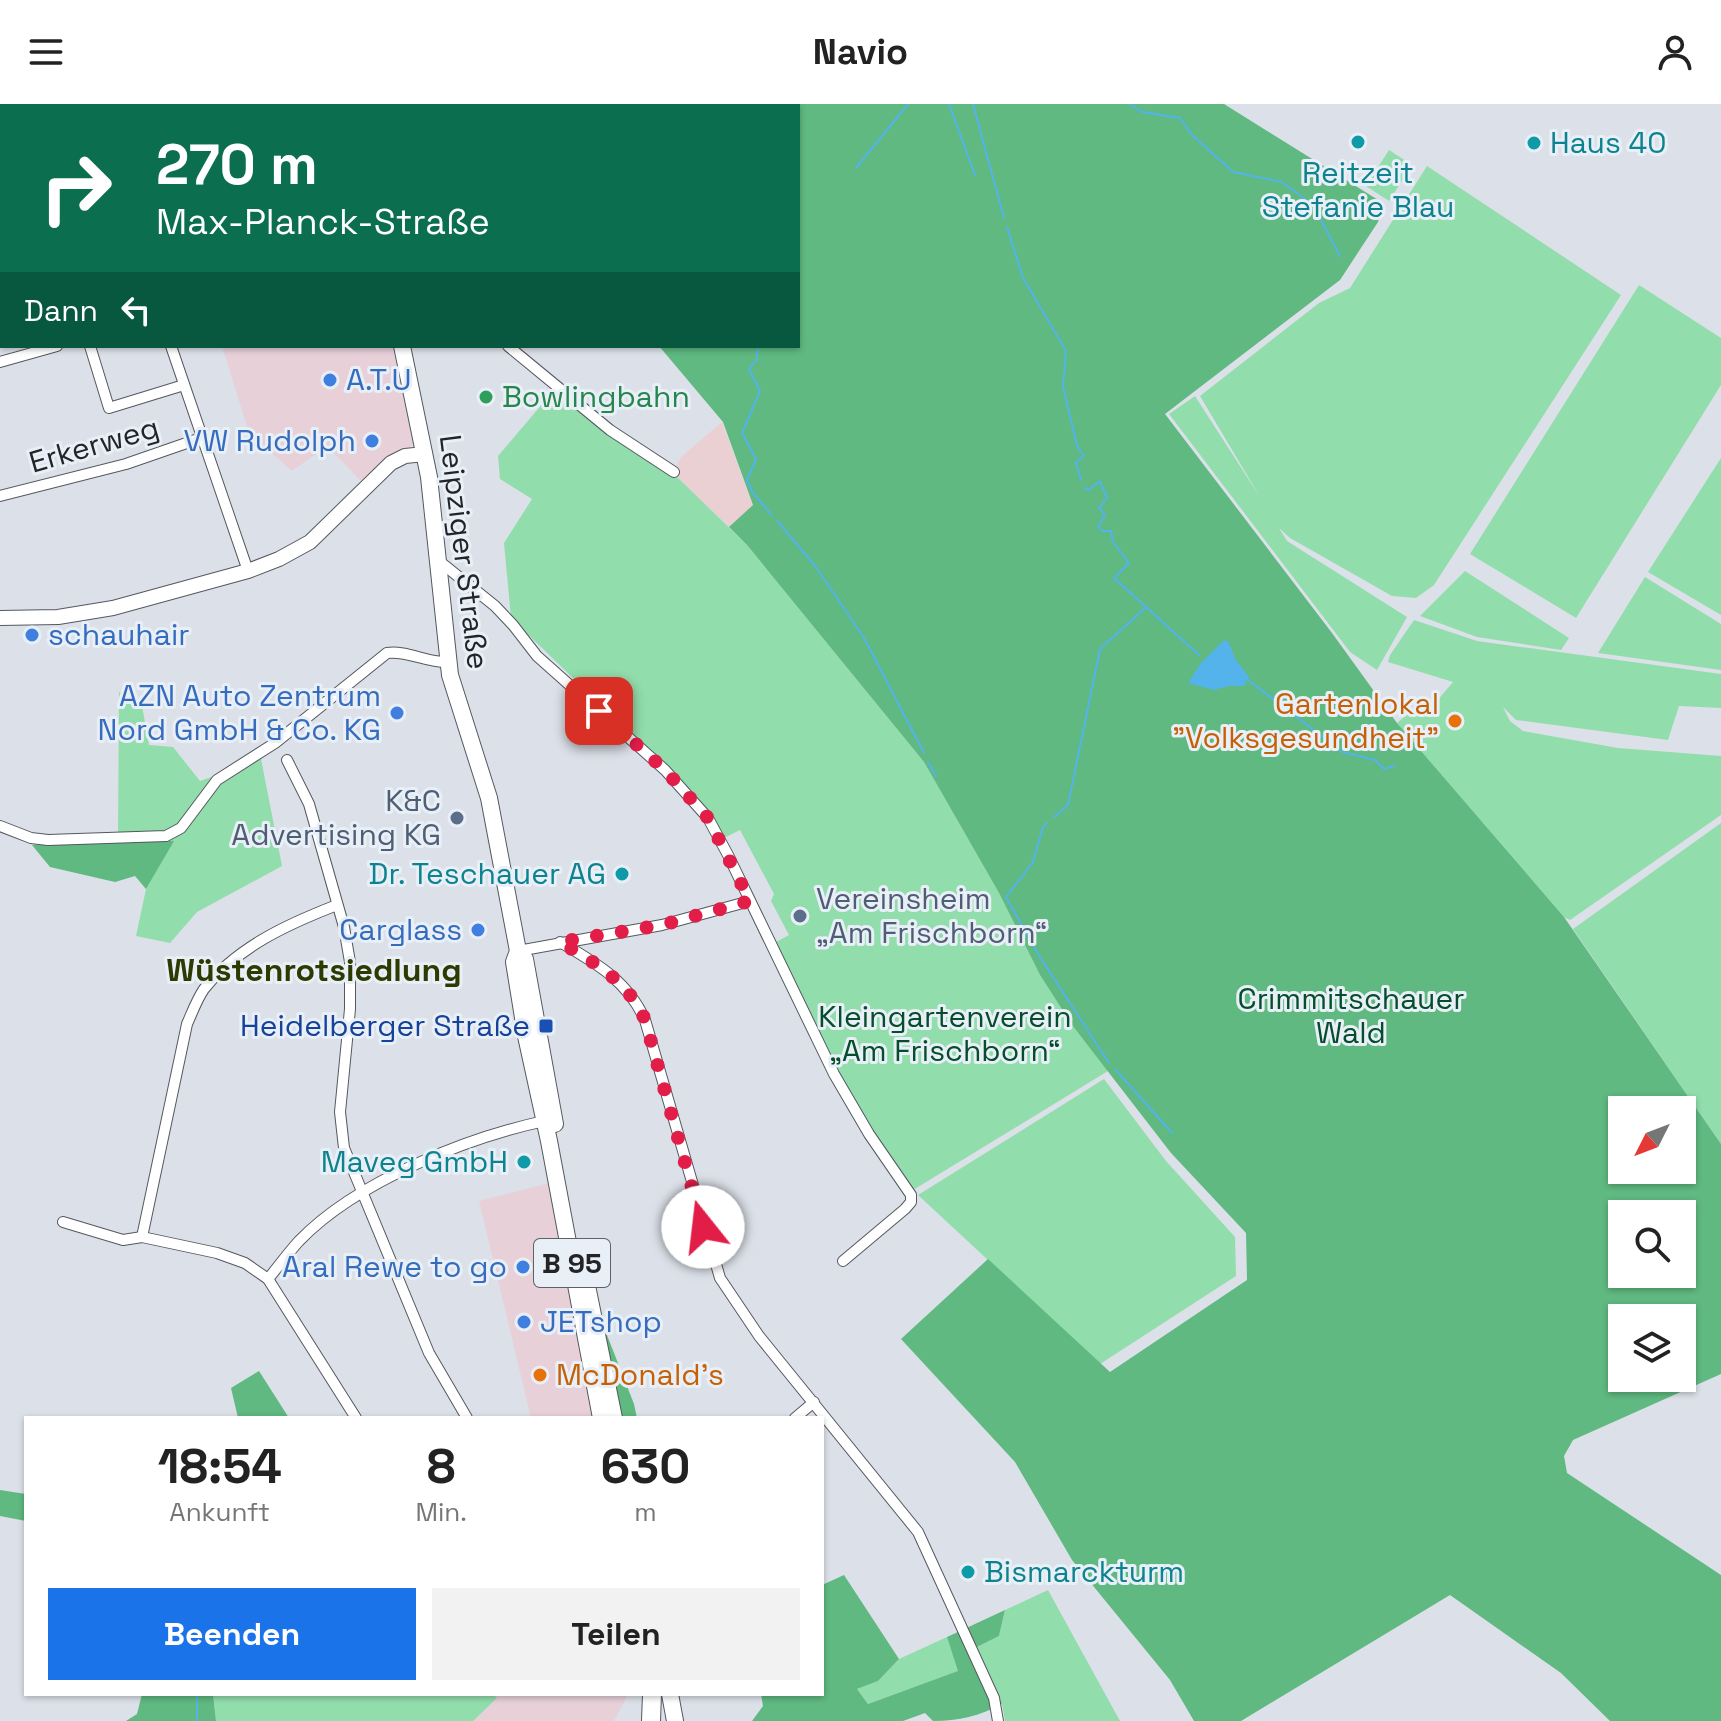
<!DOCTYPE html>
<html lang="de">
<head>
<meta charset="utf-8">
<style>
	body { margin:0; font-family:"Space Grotesk",sans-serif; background:#f2f2f2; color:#222; height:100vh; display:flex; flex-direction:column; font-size:30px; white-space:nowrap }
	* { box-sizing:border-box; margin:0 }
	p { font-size:26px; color:#767676 }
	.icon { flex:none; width:44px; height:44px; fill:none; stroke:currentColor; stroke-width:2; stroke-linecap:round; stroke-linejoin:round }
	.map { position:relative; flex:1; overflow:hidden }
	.details { position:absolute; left:24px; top:1312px; width:800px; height:280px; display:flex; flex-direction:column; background:#fff; border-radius:0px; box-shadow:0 2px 6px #0004 }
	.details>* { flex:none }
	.guide { position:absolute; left:0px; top:0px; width:800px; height:244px; box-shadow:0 2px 6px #0004; background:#0b6e4f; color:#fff; overflow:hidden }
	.needle { width:52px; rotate:228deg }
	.controls { position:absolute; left:1608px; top:992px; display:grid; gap:16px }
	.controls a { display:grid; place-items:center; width:88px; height:88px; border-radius:0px; background:#fff; box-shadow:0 2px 6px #0004; font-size:40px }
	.pin { position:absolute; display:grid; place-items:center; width:68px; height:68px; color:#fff; margin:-34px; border-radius:16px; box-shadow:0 4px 12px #0006 }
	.me { position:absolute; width:88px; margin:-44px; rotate:344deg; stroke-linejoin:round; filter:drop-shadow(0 0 6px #0008) }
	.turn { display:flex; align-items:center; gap:28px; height:168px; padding:0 24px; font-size:36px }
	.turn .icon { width:104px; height:104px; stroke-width:2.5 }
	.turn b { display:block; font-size:56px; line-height:68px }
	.then { display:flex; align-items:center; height:76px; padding:0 24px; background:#0003; gap:16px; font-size:30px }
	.eta { display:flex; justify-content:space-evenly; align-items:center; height:136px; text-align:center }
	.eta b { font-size:48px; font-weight:800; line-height:56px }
	.button { display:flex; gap:16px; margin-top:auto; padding:16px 24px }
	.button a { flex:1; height:92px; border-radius:0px; background:#1a73e8; color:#fff; font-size:32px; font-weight:800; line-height:92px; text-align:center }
	.button a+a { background:#f2f2f2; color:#222 }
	header { display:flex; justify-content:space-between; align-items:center; height:104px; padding:0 24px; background:#fff; font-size:36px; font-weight:800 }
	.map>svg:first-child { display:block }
	.commercial { fill:#e8d0d9 }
	.industrial { fill:#ead0d2 }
	.green { fill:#92ddac }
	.forest { fill:#5fb981; fill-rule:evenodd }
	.water { fill:#53b3ea }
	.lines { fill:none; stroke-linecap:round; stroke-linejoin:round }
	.stream { stroke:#53b3ea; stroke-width:2 }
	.minor-casing { stroke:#54585f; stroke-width:12 }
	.secondary-casing { stroke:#54585f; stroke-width:16 }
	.primary-casing { stroke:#54585f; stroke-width:18 }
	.trunk-casing { stroke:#54585f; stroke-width:18 }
	.motorway-casing { stroke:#54585f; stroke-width:20 }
	.minor { stroke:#fff; stroke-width:10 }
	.secondary { stroke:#fff; stroke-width:14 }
	.primary { stroke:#fff; stroke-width:16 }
	.trunk { stroke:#fff; stroke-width:16 }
	.motorway { stroke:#fff; stroke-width:18 }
	.route { stroke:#e11d48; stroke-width:14; stroke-dasharray:0 25.2 }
	.culture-dot { fill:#0f9aa8; stroke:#e9eff7; stroke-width:3 }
	.shop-dot { fill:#3f7fe0; stroke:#e9eff7; stroke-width:3 }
	.leisure-dot { fill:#2e9e5b; stroke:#e9eff7; stroke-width:3 }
	.food-dot { fill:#e8710a; stroke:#e9eff7; stroke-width:3 }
	.service-dot { fill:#5c6f8a; stroke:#e9eff7; stroke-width:3 }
	.transit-dot { fill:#1a4fb4; stroke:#e9eff7; stroke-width:3 }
	.labels { text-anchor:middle; stroke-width:6; stroke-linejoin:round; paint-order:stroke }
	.shield { fill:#e9eff7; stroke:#5e6165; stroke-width:2 }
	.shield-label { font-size:28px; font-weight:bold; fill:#222427 }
	.culture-label { font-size:30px; fill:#0d838f; stroke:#e9eff7; text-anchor:start }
	.shop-label { font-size:30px; fill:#366cbe; stroke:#e9eff7; text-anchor:end }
	.leisure-label { font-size:30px; fill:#27864d; stroke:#e9eff7; text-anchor:start }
	.street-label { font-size:30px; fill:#222427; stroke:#e9eff7 }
	.food-label { font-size:30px; fill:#c56008; stroke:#e9eff7; text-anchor:end }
	.service-label { font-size:30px; fill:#4e5e75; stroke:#e9eff7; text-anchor:end }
	.park-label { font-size:30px; fill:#054e2b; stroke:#e9eff7 }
	.transit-label { font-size:30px; fill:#164399; stroke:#e9eff7; text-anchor:end }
	.neighbourhood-label { font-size:32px; font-weight:bold; fill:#2c3b02; stroke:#e9eff7 }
</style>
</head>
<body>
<header><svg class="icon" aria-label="menu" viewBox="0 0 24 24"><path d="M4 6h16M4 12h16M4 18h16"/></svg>Navio<svg class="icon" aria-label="person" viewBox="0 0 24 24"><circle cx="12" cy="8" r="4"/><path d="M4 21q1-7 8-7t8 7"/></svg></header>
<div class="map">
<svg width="1721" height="1617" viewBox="0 0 1721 1617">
	<rect width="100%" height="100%" fill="#dce1e9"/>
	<!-- commercial -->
	<g class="commercial">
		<polygon points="222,242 392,242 415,338 410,344 384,358 363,379 327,342 292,367 249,329"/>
		<polygon points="549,1079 593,1314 531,1314 479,1097"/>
		<polygon points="492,1590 628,1590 614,1617 473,1617 497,1594"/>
	</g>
	<!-- industrial -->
	<polygon class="industrial" points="722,318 753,402 729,423 673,369 681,353"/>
	<!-- green -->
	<g class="green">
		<polygon points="1389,46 1412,61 1389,97 1366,82"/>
		<polygon points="1427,62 1621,191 1434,481 1416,494 1392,492 1290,434 1279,424 1287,437 1407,513 1377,566 1350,548 1169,310 1195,292 1260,393 1200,292 1319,199 1350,184"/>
		<polygon points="1639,181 1721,234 1721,281 1576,514 1470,450"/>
		<path d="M555,285L673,369L747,441L924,658L999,789L1040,871L1072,921L1108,967L913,1086C857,1008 814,926 776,838L789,831L771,797L774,790L740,726L724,734L695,692L511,514L504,439L532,395L500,375L498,352Z"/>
		<polygon points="1721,354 1721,511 1648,468"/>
		<polygon points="1465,467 1569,534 1561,546 1477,533 1420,512"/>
		<polygon points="1645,473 1721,520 1721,566 1598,549"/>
		<polygon points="1414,516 1477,537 1721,570 1721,604 1679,602 1668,636 1516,616 1503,603 1510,617 1523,627 1618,644 1721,652 1721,711 1570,816 1564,813 1397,619 1416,603 1431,604 1453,578 1388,558 1390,551"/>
		<polygon points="119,588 141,596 149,641 173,643 200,677 261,655 282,762 197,808 170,839 136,832 146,785 173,737 118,736"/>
		<polygon points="1721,719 1721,1040 1573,825"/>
		<polygon points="1104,975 1166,1057 1235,1133 1236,1172 1100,1260 918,1091"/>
		<polygon points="1048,1486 1120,1617 1005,1617 1002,1600 977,1543 999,1532 1005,1506"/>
		<polygon points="947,1533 959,1567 868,1600 857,1585 878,1577 899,1555"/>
		<polygon points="213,1590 492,1590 497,1594 473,1617 216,1617"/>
	</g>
	<!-- forest -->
	<g class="forest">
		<path d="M504,0H1224L1383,99L1378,118L1340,176L1165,310L1332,529L1397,619L1564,813L1721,1040V1270L1573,1336L1564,1352L1567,1369L1721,1471V1617H1610L1561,1569L1450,1491L1241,1617H1194L1170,1576L1072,1456L1015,1358L901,1235L988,1155L1110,1268L1247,1176L1246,1129L1171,1049L1072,921L1040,871L999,789L924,658L747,441L729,423L753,401L723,318L659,242H798V2ZM1622,1006H1682V1066H1622ZM1622,1110H1682V1170H1622ZM1622,1214H1682V1274H1622Z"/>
		<polygon points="118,736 174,737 146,785 135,772 115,778 50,763 32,741"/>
		<polygon points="596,1203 634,1300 637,1314 620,1314"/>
		<polygon points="259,1267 289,1314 238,1314 231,1284"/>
		<polygon points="0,1386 26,1390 26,1417 0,1412"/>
		<path d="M844,1471L899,1555L878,1577L857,1585L868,1600L958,1567L947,1533L1005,1506L999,1532L977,1543L1002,1600C979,1612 959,1617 933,1617L925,1609L903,1617H752L763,1602L761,1590H822V1481Z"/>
		<polygon points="142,1590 213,1590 216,1617 126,1617 137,1610"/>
	</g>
	<!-- water -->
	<polygon class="water" points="1223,537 1228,537 1236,556 1249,573 1244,582 1230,582 1214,586 1188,579 1201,559"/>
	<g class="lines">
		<!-- stream -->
		<g class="stream">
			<polyline points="776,0 777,2"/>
			<polyline points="949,0 975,71"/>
			<polyline points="973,0 1004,114"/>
			<polyline points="1129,0 1142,8 1180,14 1192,31 1233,68 1282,78 1313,101 1340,152"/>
			<polyline points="856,64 908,0"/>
			<polyline points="1007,123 1023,174 1066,247 1063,282 1077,342 1084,352 1076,358 1081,376"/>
			<polyline points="758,242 757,255 749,265 760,287 742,329 756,355 747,376 753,389 772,411"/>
			<polyline points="1084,384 1089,386 1100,377 1107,394 1099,404 1105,411 1098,422 1102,427 1111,427 1113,438 1129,459 1114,474 1199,551"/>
			<polyline points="777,417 816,463 864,534 924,649"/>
			<polyline points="1248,576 1342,648 1375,656 1384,665 1394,662"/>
			<polyline points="928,658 936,672"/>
			<polyline points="1054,713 1068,701 1100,545 1145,504"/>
			<polyline points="1047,719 1043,723 1033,758 1006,793 1038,850 1109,959"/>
			<polyline points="1115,965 1172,1029"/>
			<polyline points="197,1617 197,1590"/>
		</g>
		<defs>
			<g id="minor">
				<polyline points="500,0 501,2"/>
				<polyline points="136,2 141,0"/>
				<polyline points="0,66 2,65"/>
				<polyline points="0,99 2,103"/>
				<polyline points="90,242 109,304 184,281"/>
				<polyline points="171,242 248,467"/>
				<polyline points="508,242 610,326 674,368"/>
				<polyline points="0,258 57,242"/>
				<polyline points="0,392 126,360 201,334"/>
				<polyline points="439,457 495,502 513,521 537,552 665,666 708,714 728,751 834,970 869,1030 911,1091 911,1098 905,1105 843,1157"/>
				<polyline points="287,656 309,700 344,823 350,858 350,905 340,1008 344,1044 429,1249 467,1314"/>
				<path d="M0,722L31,734L48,736L166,732L181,724L217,676L275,639L387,549C407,546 427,559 448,558"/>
				<path d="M560,838C596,859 628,877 645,916L720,1174L759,1232L918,1428L994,1594L998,1617"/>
				<polyline points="518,847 662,821 750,797"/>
				<polyline points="63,1118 123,1136 142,1133 217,1149 245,1159 268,1175 356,1314"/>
				<path d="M142,1133L187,920C192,909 197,895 204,885C237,843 288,820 337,801"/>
				<path d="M268,1175C278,1163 288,1149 299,1137C357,1077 468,1033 549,1016"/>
				<polyline points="795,1314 814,1298"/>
			</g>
			<polyline id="secondary" points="0,514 58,513 113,504 248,467 279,455 310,438 391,359 405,352 425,350"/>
			<g id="primary">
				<polyline points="344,0 344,2"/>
				<polyline points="402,242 429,373 450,571 489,694 518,847 514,858 526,932 549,1037 601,1314"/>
				<polyline points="518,847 525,855 555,1020"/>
				<polyline points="582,1157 614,1314"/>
			</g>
			<polyline id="trunk" points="670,1590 675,1617"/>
			<polyline id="motorway" points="651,1617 652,1590"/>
		</defs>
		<!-- minor casing -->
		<use href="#minor" class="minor-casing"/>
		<!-- secondary casing -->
		<use href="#secondary" class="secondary-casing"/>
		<!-- primary casing -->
		<use href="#primary" class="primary-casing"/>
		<!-- trunk casing -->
		<use href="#trunk" class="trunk-casing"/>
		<!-- motorway casing -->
		<use href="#motorway" class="motorway-casing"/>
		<!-- minor -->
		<use href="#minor" class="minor"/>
		<!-- secondary -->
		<use href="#secondary" class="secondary"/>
		<!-- primary -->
		<use href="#primary" class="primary"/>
		<!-- trunk -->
		<use href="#trunk" class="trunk"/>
		<!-- motorway -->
		<use href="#motorway" class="motorway"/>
	</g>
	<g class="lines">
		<!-- route -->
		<path class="route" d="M599,607L665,666L708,714L750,797L662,821L560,838C595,859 628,877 645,916L703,1123"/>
	</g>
	<!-- markers -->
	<g class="culture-dot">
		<circle cx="1358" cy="38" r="8"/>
		<circle cx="1534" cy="39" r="8"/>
		<circle cx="622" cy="770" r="8"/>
		<circle cx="524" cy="1058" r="8"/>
		<circle cx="968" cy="1468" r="8"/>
	</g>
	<g class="shop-dot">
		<circle cx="330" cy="276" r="8"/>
		<circle cx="372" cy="337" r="8"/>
		<circle cx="32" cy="531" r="8"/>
		<circle cx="397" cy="609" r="8"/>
		<circle cx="478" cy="826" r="8"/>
		<circle cx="523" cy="1163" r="8"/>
		<circle cx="524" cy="1218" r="8"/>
	</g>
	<circle class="leisure-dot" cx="486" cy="293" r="8"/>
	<g class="food-dot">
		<circle cx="1455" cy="617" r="8"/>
		<circle cx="540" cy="1271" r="8"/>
	</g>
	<g class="service-dot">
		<circle cx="457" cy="714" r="8"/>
		<circle cx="800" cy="812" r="8"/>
	</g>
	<rect class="transit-dot" x="538" y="914" width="16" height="16" rx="4"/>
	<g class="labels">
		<!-- shield labels -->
		<rect class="shield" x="534" y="1135" width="76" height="48" rx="6"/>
		<g class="shield-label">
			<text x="572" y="1169">B 95</text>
		</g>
		<!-- culture labels -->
		<g class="culture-label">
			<text x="1550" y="49">Haus 40</text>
			<text x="1358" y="79" text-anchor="middle">Reitzeit<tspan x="1358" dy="34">Stefanie Blau</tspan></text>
			<text x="606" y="780" text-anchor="end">Dr. Teschauer AG</text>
			<text x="508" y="1068" text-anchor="end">Maveg GmbH</text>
			<text x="984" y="1478">Bismarckturm</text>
		</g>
		<!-- shop labels -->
		<g class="shop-label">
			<text x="346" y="286" text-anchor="start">A.T.U</text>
			<text x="356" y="347">VW Rudolph</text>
			<text x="48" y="541" text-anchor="start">schauhair</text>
			<text x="381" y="602">AZN Auto Zentrum<tspan x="381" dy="34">Nord GmbH &amp; Co. KG</tspan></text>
			<text x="462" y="836">Carglass</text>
			<text x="507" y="1173">Aral Rewe to go</text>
			<text x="540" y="1228" text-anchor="start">JETshop</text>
		</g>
		<!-- leisure labels -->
		<g class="leisure-label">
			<text x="502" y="303">Bowlingbahn</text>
		</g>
		<!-- street labels -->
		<g class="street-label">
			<text transform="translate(94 341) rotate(-16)" y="10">Erkerweg</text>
			<text transform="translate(464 448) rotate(83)" y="10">Leipziger Straße</text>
		</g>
		<!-- food labels -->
		<g class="food-label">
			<text x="1439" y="610">Gartenlokal<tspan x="1439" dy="34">"Volksgesundheit"</tspan></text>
			<text x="556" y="1281" text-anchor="start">McDonald's</text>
		</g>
		<!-- service labels -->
		<g class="service-label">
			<text x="441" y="707">K&amp;C<tspan x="441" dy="34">Advertising KG</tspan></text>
			<text x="816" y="805" text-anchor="start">Vereinsheim<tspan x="816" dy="34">„Am Frischborn“</tspan></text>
		</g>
		<!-- park labels -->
		<g class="park-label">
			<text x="1351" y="905">Crimmitschauer<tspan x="1351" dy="34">Wald</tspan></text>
			<text x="945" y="923">Kleingartenverein<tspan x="945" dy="34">„Am Frischborn“</tspan></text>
		</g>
		<!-- transit labels -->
		<g class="transit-label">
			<text x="530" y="932">Heidelberger Straße</text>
		</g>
		<!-- neighbourhood labels -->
		<g class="neighbourhood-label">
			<text x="314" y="877">Wüstenrotsiedlung</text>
		</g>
	</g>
</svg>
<div class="controls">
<a><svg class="needle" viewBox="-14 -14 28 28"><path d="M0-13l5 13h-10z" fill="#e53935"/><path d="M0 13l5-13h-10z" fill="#767676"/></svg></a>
<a><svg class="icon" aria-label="search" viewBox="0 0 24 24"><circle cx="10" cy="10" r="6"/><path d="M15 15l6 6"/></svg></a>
<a><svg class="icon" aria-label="layers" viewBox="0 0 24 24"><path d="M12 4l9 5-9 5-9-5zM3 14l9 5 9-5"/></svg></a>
</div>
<div class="pin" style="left:599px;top:607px;background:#d93025"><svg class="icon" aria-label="arrive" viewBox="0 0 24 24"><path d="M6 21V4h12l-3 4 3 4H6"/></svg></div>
<svg class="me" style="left:703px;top:1123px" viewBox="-20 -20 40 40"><circle r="19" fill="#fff"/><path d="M0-13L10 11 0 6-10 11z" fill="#e11d48"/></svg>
<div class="guide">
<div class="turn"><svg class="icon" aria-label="right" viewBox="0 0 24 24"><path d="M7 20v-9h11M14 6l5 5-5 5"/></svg><div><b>270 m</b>Max-Planck-Straße</div></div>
<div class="then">Dann<svg class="icon" aria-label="left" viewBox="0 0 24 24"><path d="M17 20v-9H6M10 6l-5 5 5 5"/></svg></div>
</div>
<section class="details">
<div class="eta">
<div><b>18:54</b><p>Ankunft</p></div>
<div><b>8</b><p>Min.</p></div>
<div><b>630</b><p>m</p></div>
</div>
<div class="button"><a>Beenden</a><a>Teilen</a></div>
</section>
</div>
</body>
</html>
